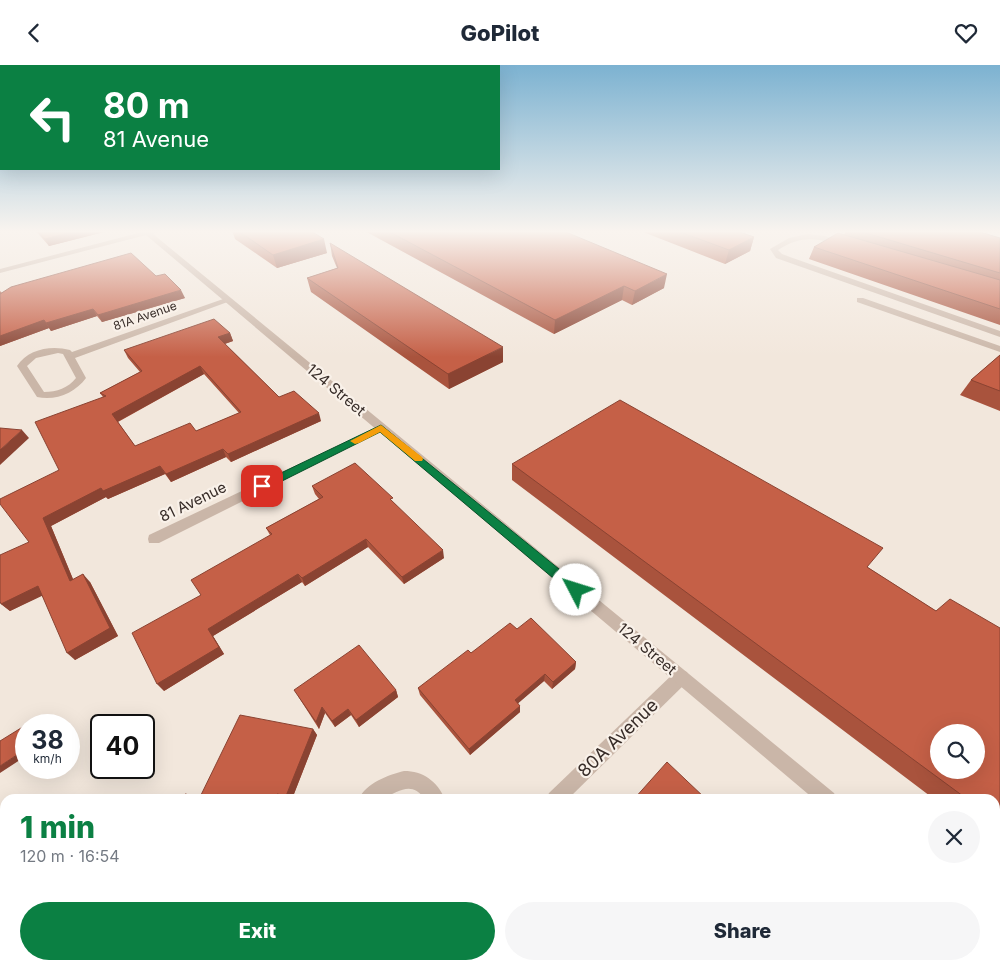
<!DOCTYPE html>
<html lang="en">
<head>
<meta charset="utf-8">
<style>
	body { margin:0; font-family:Inter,sans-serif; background:#f6f6f7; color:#1f2937; height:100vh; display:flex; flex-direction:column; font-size:19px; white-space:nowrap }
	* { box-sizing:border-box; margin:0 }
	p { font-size:16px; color:#747a83 }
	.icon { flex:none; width:28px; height:28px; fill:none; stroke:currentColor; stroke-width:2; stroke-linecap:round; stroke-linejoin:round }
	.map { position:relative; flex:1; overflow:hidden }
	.panel { position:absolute; left:0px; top:729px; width:1000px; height:176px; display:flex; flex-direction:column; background:#fff; border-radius:15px 15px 0 0; box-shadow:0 5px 20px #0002 }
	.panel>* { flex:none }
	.top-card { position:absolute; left:0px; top:0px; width:500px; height:105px; box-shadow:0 5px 20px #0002; background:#0b8043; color:#fff; overflow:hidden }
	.controls { position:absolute; left:930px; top:659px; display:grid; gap:10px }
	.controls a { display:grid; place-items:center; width:55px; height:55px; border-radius:50%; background:#fff; box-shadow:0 5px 20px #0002; font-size:25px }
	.speed { position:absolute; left:15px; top:649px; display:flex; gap:10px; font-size:25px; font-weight:700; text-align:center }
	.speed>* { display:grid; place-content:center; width:65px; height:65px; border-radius:50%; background:#fff; box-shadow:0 5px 20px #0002; line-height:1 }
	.speed small { font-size:12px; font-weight:400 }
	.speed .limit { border:2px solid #111; border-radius:8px; background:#fff; color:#111 }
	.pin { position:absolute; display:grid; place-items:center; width:42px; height:42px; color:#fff; margin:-21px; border-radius:10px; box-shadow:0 2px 8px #0006 }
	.me { position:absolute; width:55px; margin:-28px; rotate:310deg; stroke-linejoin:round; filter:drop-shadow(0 0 4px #0008) }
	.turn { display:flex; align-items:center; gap:18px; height:105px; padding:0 20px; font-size:22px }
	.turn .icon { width:65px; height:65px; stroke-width:2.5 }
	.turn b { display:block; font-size:35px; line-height:42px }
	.round { display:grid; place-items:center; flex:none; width:52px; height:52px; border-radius:26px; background:#f6f6f7 }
	.head { display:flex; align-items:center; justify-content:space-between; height:85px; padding:0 20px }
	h1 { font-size:30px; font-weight:800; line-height:38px; color:#0b8043 }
	.primary-button { display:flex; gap:10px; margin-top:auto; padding:10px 20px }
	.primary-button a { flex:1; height:58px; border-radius:30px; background:#0b8043; color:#fff; font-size:20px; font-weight:800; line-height:58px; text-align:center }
	.primary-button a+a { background:#f6f6f7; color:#1f2937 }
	header { display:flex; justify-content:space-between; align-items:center; height:65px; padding:0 20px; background:#fff; font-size:22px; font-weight:800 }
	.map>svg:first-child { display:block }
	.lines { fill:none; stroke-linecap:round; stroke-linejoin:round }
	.service { fill:#cab6a8; fill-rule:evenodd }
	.minor { fill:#cab6a8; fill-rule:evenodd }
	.tertiary { fill:#cab6a8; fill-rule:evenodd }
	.wall { fill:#a9533d; fill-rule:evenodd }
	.shaded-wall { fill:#8a4332 }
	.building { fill:#c56047; stroke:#8a4332; fill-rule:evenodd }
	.route { fill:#0b8043; stroke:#07532c }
	.slow { fill:#f59e0b }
	.labels { text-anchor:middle; stroke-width:4.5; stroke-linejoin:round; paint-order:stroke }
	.far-street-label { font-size:12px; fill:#372c28; stroke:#f9f1e9 }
	.street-label { font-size:15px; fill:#372c28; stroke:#f9f1e9 }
	.near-street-label { font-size:18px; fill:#372c28; stroke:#f9f1e9 }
</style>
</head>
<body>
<header><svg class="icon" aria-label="back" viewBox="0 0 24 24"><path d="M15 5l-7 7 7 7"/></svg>GoPilot<svg class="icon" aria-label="heart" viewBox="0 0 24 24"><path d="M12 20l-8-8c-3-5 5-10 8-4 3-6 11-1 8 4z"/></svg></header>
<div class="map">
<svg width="1000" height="904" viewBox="0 0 1000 904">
	<rect width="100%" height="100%" fill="#f2e7dc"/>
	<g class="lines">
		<!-- service -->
		<g class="service">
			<path d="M808,169L825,171L848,179L844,181C818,174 803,169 778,185L782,189L790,192L1000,266V272L776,193L770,184L789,173Z"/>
			<polygon points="857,233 863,233 1000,281 1000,287 857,237"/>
		</g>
		<!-- minor -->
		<g class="minor">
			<path d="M226,233L233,235L75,293L86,313C75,328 56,336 37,332L17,301C28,284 51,280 70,285L72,287ZM58,288L63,289L76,313C68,323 57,327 44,327L27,301L36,293Z"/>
			<polygon points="381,360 385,361 386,363 385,365 159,478 149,478 148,474 149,470"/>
			<polygon points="681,605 687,607 689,612 687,617 568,734 546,734 549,728 675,607"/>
			<path d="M404,706C423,706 437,716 445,734H425C411,715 399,727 383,733C377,736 366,734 359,734C366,718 388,710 404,706Z"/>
		</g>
		<!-- tertiary -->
		<g class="tertiary">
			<polygon points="141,165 162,165 153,169 834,728 837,734 814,734 146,170 0,208 0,204 142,167"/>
			<polygon points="995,862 1000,864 1000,886 995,884"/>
		</g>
	</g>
	<!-- wall -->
	<g class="wall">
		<polygon points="35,165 103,165 104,167 49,181"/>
		<polygon points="232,165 309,165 327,188 277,203 235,174"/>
		<polygon points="363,165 561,165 664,223 632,240 622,235 554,269"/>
		<polygon points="638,165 734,165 754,172 750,186 725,199"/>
		<polygon points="846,165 973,165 1000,173 1000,260 809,194 814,182 844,170"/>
		<polygon points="330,178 503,297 449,324 311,227 307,213 337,203 332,191"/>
		<polygon points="156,211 185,233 102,257 97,251 51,266 49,263 0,281 0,226 2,228"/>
		<path d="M230,268L233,276L225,279L279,332L321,356L231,397L226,392L171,417L165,409L108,434L106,432L51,461L73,514L90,517L118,571L75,595L42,530L10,546L1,539L29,477L59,405L103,332L100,328L140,307L128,293L124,285ZM204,309L239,348L196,366L135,381L118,357Z"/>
		<polygon points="1000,290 1000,346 960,330 971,315"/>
		<polygon points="512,399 867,502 936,546 1000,563 1000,777 995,779 995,734 934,734 512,415"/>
		<polygon points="312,421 394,438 444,493 404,519 368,482 305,521 302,517 213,571 224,589 164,626 201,530 270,470 266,463 319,434 315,429"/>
		<polygon points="517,564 576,597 575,604 552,624 544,616 518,638 520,647 470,690 420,630 418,623 471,588"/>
		<polygon points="396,625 398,632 359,662 351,650 335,662 325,648 319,664 298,631"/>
		<polygon points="313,664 317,670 292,734 183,734 200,732"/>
		<polygon points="545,900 685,900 689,904 548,904"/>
		<polygon points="750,900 784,900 782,904 754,904"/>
		<polygon points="799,900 891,900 895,904 802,904"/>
	</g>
	<!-- shaded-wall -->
	<g class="shaded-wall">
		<polygon points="79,165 103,165 104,167 49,181 45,174"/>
		<polygon points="754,172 750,186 725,199 729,185"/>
		<polygon points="324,174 327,188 277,203 273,190"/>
		<polygon points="667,209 664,223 632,240 635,226"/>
		<polygon points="624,221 622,235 554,269 555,255"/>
		<polygon points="181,225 185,233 102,257 98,250"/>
		<polygon points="93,244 97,251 51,266 46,258"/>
		<polygon points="44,255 49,263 0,281 0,271"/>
		<polygon points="230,268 233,276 221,280 218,272"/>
		<polygon points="503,282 503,297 449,324 448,309"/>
		<polygon points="200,301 204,309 117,357 112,349"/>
		<polygon points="319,348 321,356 231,397 228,389"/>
		<polygon points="22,365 29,373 0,400 0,385"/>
		<polygon points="223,384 226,392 171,417 166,409"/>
		<polygon points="160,401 165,409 108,434 106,432 51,461 77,524 70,516 43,453 101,423"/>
		<polygon points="366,474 368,482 305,521 302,513"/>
		<polygon points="443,485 444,493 404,519 402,512"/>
		<polygon points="83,509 90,517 118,571 75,595 67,588"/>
		<polygon points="298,509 302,517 213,571 224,589 164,626 157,619 208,564"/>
		<polygon points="38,521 46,529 10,546 1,539"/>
		<polygon points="576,597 575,604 552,624 553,617"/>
		<polygon points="545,609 544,616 515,641 515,635"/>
		<polygon points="396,625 398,632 359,662 356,655"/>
		<polygon points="520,641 520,647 470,690 469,684"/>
		<polygon points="322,642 325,648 319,664 316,657"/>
		<polygon points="348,644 351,650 335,662 332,656"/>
		<polygon points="34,655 39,658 40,660 37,660"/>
		<polygon points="313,664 317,670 292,734 289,734 286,731"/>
		<polygon points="26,684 26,691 0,708 0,701"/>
		<polygon points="277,729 281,734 276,734"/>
		<polygon points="314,900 319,900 321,904 316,904"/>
	</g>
	<!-- building -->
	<g class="building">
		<polygon points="37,165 79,165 45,174"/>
		<polygon points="237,165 309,165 324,174 273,190"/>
		<polygon points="386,165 561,165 667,209 635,226 624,221 555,255"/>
		<polygon points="675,165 734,165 754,172 729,185"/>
		<polygon points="856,165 973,165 1000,173 1000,208"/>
		<polygon points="838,168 1000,215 1000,244 814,182"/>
		<polygon points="330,178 503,282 448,309 307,213 338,203"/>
		<polygon points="131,188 156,211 165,209 181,225 98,250 93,244 46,258 44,255 0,271 0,229 11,222"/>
		<path d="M214,254L230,268L218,272L279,332L294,326L319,348L228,389L223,384L166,409L160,401L103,426L101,423L43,453L70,516L83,509L110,563L67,588L38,521L1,539L0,536V490L29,477L0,439V434L59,405L35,357L106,331L100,328L142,306L124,285ZM200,301L241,347L196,366L190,358L135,381L112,349Z"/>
		<polygon points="1000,290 1000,326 971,315"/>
		<path d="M620,335L883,483L867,502L936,546L950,534L1000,563V758L995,754V734H967L512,399ZM939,668H976V705H939Z"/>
		<polygon points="0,363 22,365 0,385"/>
		<polygon points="355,398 393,433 390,434 443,485 402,512 366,474 302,513 298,509 208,564 219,582 157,619 132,568 201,530 191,515 272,469 266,463 323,432 312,421"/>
		<polygon points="531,553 576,597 553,617 545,609 515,635 520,641 469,684 418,623 468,585 471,588 510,558 517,564"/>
		<polygon points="359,580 396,625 356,655 348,644 332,656 322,642 316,657 294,625"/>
		<polygon points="240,650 313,664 286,731 277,729 276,734 183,734 185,729 200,732"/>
		<polygon points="34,655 37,660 26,660 26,684 0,701 0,676"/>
		<polygon points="667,697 706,734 634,734"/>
		<polygon points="195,900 314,900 316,904 196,904"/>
		<polygon points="548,900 685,900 689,904 551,904"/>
		<polygon points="763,900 784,900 782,904 766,904"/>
		<polygon points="813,900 891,900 895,904 817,904"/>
	</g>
	<!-- sky -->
	<linearGradient id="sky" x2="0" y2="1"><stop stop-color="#7cb2d1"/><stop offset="0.57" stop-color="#f9f4ef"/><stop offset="1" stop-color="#f9f4ef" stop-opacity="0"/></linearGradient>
	<rect width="1000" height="292" fill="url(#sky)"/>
	<!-- route -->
	<polygon class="route" points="381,360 580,521 582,525 580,529 576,530 572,529 380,367 266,424 258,424 256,421 258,419"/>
	<!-- slow -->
	<polygon class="slow" points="381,360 422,392 423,394 422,396 415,396 380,367 359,378 355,379 350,376"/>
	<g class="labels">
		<!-- far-street labels -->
		<g class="far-street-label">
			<text transform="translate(145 251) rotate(-19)" y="4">81A Avenue</text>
		</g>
		<!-- street labels -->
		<g class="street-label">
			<text transform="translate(336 325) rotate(40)" y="5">124 Street</text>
			<text transform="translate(193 437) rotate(-26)" y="5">81 Avenue</text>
			<text transform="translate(647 584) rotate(40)" y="5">124 Street</text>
		</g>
		<!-- near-street labels -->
		<g class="near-street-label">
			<text transform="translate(618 673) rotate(-44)" y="6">80A Avenue</text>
		</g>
	</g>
</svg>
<div class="controls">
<a><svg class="icon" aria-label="search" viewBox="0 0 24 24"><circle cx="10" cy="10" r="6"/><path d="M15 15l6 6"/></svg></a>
</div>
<div class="speed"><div>38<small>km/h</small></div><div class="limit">40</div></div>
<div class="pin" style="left:262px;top:421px;background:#d93025"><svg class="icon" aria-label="arrive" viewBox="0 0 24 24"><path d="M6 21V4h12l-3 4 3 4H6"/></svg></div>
<svg class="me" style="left:576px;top:525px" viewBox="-20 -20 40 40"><circle r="19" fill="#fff"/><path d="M0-13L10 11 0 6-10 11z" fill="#0b8043"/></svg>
<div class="top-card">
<div class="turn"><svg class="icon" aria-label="left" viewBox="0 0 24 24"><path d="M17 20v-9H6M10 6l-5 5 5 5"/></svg><div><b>80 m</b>81 Avenue</div></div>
</div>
<section class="panel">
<div class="head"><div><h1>1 min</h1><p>120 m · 16:54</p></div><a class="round"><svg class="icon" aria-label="close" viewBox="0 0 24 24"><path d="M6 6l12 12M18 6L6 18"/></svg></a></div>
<div class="primary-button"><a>Exit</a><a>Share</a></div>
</section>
</div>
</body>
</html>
